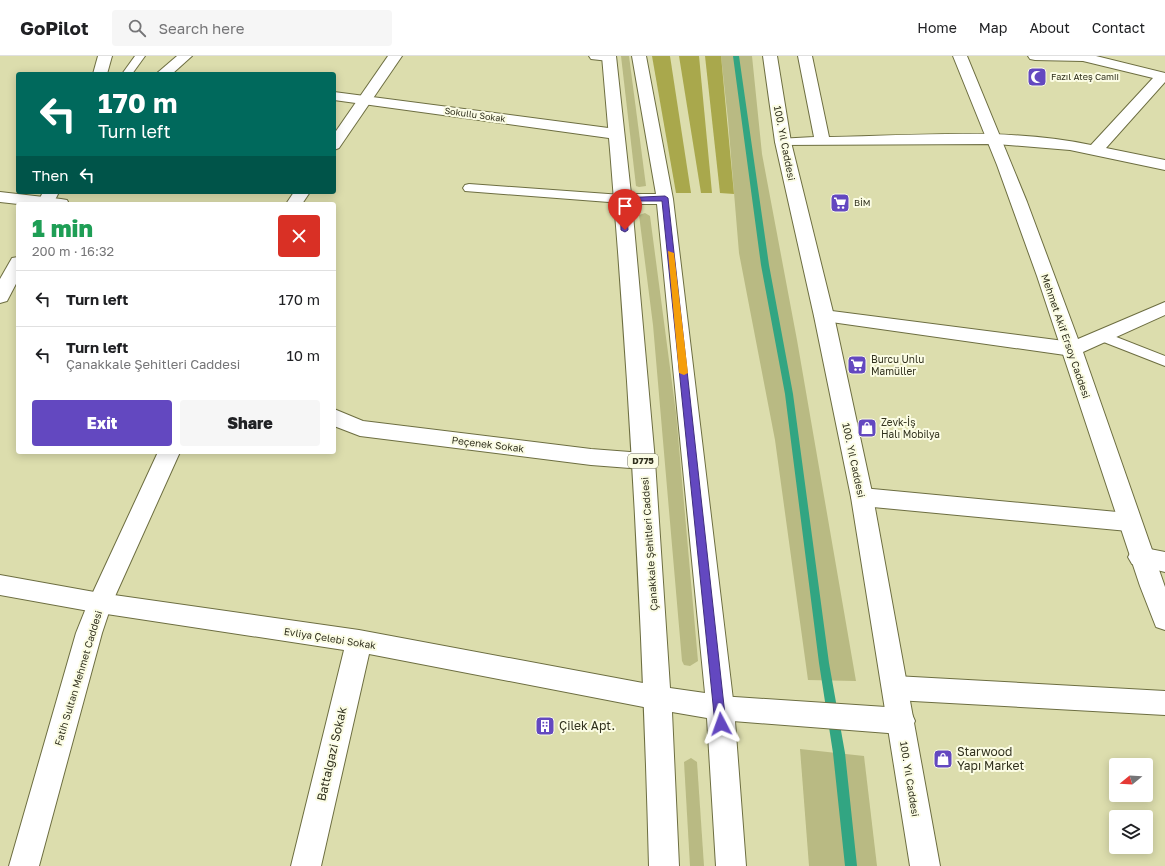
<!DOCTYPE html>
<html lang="en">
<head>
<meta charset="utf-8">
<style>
	body { margin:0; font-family:"Golos Text",sans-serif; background:#f6f6f6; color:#202124; height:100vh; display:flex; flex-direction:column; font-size:15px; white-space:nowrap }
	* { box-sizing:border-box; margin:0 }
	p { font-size:13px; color:#757577 }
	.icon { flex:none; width:22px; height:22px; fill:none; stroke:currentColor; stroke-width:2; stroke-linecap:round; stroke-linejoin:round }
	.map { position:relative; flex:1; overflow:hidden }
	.panel { position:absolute; left:16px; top:146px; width:320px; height:252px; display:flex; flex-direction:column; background:#fff; border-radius:4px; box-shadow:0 2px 10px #0003 }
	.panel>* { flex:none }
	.hud { position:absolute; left:16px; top:16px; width:320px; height:122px; border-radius:4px; box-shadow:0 2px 10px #0003; background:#00695c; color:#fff; overflow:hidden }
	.needle { width:26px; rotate:252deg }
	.tools { position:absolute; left:1109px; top:702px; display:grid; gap:8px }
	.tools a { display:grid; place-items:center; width:44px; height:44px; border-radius:4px; background:#fff; box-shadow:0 2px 10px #0003; font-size:20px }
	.pin { position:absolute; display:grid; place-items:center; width:34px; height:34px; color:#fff; margin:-41px -17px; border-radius:50% 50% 50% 0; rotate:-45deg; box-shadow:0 0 4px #0007 }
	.pin .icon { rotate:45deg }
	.me { position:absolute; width:44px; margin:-22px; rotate:356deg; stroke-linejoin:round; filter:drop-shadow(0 0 3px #0008) }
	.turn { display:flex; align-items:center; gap:14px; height:84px; padding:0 16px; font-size:18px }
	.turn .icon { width:52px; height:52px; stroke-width:2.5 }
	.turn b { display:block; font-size:28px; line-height:34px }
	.then { display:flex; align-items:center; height:38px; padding:0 16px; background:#0003; gap:8px; font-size:15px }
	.round { display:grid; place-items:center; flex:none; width:42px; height:42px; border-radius:4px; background:#f6f6f6 }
	.summary { display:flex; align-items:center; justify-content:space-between; height:68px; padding:0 16px }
	h1 { font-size:24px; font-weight:800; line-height:30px; color:#1e9e55 }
	.cta { display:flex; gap:8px; margin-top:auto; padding:8px 16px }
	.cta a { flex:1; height:46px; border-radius:4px; background:#6348c0; color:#fff; font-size:16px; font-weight:800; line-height:46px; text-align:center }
	.cta a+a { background:#f6f6f6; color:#202124 }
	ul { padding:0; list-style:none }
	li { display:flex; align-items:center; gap:12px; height:56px; padding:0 16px; border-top:1px solid #e0e0e0 }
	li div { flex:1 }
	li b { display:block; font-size:15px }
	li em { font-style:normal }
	header { display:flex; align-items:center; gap:24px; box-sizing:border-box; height:56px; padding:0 20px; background:#fff; border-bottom:1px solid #e0e0e0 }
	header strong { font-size:19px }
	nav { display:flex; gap:22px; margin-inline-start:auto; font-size:14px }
	.search { width:280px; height:36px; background:#f6f6f6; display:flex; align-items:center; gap:10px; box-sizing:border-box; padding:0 14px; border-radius:4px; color:#757577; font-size:15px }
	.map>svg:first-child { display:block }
	.green { fill:#b9ba83 }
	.forest { fill:#a9a84c }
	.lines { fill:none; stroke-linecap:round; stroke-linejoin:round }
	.stream { fill:#32a582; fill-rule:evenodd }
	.service-casing { stroke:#6d6e41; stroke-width:2 }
	.minor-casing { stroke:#6d6e41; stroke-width:2 }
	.tertiary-casing { stroke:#6d6e41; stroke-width:2 }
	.primary-casing { stroke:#6d6e41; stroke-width:2 }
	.service { fill:#fff; fill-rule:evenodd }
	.minor { fill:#fff; fill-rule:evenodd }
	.tertiary { fill:#fff; fill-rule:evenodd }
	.primary { fill:#fff; fill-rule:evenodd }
	.route { fill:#6348c0; stroke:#402f7d }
	.slow { fill:#f59e0b }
	.labels { text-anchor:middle; stroke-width:4; stroke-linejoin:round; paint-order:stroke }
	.far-poi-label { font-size:9px; fill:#31311e; stroke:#fbfce4; text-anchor:start }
	.far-street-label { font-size:9px; fill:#31311e; stroke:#fbfce4 }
	.shield { fill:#fbfce4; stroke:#6e6e59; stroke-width:1 }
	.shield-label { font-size:9px; font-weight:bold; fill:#31311e }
	.street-label { font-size:10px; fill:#31311e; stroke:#fbfce4 }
	.poi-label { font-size:10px; fill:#31311e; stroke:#fbfce4; text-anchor:start }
	.near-poi-label { font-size:12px; fill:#31311e; stroke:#fbfce4; text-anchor:start }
	.near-street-label { font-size:12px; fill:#31311e; stroke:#fbfce4 }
</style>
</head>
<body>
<header>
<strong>GoPilot</strong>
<div class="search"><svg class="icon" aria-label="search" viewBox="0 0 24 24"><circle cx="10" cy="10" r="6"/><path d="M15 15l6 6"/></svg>Search here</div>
<nav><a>Home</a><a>Map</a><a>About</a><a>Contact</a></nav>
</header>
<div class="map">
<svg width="1165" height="810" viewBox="0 0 1165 810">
	<rect width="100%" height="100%" fill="#dcddad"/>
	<!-- green -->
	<g class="green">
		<polygon points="621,0 629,0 646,130 639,131 636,130"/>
		<polygon points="721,0 752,0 762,98 797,284 856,625 808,624 775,384 739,197 728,64"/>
		<polygon points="645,157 650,160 676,357 698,605 690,610 684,609 682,605 653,269 639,159"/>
		<polygon points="800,693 864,700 877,810 809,810"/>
		<polygon points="691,702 697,706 704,810 690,810 684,706"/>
	</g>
	<!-- forest -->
	<g class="forest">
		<polygon points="652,0 670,0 691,137 676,137"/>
		<polygon points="679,0 699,0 712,137 701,137"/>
		<polygon points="705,0 721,0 734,138 720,137"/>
	</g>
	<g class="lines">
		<!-- stream -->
		<polygon class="stream" points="733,0 739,0 769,209 793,338 829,607 845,697 857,810 845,810 833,697 819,607 785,338 761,209"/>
		<defs>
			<g id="service">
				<polygon points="135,0 145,0 132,18 122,18"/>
				<polygon points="469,128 622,139 628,143 622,147 465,135 463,132 465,129"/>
				<polygon points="1101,275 1165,300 1165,310 1096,283 1094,280 1096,277"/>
			</g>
			<g id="minor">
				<polygon points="98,0 112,0 107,18 93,18"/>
				<polygon points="177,0 192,0 172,18 156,18"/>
				<polygon points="589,0 615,0 616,1 614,4 609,5 591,3"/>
				<path d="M798,0H812L829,81C915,80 1006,71 1091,89L1153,22L1083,5L1035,4L1030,3L1028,0H1096L1165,17V26L1106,92L1165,104V114L1070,94L996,88L778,89L775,86L778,83L814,81Z"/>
				<polygon points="334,36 616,73 621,75 624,78 621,81 616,83 334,44"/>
				<polygon points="43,136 59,136 53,148 37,148"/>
				<polygon points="18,201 18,224 7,245 0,247 0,223 12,202"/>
				<polygon points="824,254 1072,286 1079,288 1082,293 1079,298 1072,300 817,264 814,260 817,256"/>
				<polygon points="334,353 363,365 591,393 643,397 651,399 654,405 651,411 643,413 591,409 360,380 334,370"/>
				<polygon points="862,432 1128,457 1136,460 1140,466 1136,472 1128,475 862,450 854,447 851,441 854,435"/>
				<polygon points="1140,491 1165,496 1165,516 1132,508 1128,501 1132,494"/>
				<polygon points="0,519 100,537 359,574 659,630 669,633 672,642 669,651 659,654 369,598 321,810 291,810 344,594 100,557 0,539"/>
				<polygon points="895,620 1165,635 1165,659 895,644 886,640 882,632 886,624"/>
				<polygon points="720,640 901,652 911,656 915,665 911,674 901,678 720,664 710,661 706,652 710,643"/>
			</g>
			<g id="tertiary">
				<polygon points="388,0 402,0 339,92 334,94 334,78"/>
				<polygon points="763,0 777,0 791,86 834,260 873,441 940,810 910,810 851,441 814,260 775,86"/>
				<polygon points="953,0 967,0 1027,146 1078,283 1165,246 1165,259 1083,296 1165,531 1165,574 1156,571 1140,530 1037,220 997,109"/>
				<polygon points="0,136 61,143 67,144 69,148 18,148 0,146"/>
				<polygon points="294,136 310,136 302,148 286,148"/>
				<polygon points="158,396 180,396 112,547 102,577 39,810 9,810 76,577 88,547"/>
			</g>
			<path id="primary" d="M602,0H616L631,138H656L632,0H646L673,143L734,652L746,810H716L707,662L672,656L679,810H649C642,539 626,269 602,0ZM632,148H657L705,637L670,632L655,405Z"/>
		</defs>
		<!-- service casing -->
		<use href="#service" class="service-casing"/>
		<!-- minor casing -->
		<use href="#minor" class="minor-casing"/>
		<!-- tertiary casing -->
		<use href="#tertiary" class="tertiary-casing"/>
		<!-- primary casing -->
		<use href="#primary" class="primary-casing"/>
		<!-- service -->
		<use href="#service" class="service"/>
		<!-- minor -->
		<use href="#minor" class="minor"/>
		<!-- tertiary -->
		<use href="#tertiary" class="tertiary"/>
		<!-- primary -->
		<use href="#primary" class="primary"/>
	</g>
	<!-- route -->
	<polygon class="route" points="665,140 668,142 726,668 725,671 721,673 717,671 715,668 662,145 626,145 628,174 625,176 621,174 620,142"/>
	<!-- slow -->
	<polygon class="slow" points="668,195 674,197 688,317 684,319 679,317"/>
	<!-- icons -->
	<defs>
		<symbol id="mosque-square" viewBox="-11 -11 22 22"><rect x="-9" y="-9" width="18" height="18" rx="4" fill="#6348c0" stroke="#fbfce4"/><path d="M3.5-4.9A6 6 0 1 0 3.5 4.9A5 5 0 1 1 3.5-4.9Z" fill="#fff"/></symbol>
		<symbol id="supermarket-square" viewBox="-11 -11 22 22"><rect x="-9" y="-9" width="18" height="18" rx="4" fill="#6348c0" stroke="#fbfce4"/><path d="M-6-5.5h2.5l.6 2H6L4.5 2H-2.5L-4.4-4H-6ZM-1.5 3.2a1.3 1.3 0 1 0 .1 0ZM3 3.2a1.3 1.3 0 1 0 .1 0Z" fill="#fff"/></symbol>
		<symbol id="shop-square" viewBox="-11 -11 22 22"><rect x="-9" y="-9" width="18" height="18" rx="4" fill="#6348c0" stroke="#fbfce4"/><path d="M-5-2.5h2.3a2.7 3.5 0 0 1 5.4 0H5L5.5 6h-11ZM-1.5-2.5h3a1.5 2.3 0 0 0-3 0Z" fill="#fff"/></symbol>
		<symbol id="building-square" viewBox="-11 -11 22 22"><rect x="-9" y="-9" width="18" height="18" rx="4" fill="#6348c0" stroke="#fbfce4"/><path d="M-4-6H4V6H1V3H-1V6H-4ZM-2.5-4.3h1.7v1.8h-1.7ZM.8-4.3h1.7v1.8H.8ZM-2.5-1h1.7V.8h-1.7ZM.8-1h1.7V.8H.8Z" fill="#fff"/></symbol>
	</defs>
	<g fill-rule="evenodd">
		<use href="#mosque-square" x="1026" y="10" width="22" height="22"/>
		<use href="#supermarket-square" x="829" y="136" width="22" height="22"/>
		<use href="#supermarket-square" x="846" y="298" width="22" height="22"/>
		<use href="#shop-square" x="856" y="361" width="22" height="22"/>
		<use href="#building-square" x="534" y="659" width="22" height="22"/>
		<use href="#shop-square" x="932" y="692" width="22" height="22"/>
	</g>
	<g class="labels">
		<!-- far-poi labels -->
		<g class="far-poi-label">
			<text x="1051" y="24">Fazıl Ateş Camii</text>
			<text x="854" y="150">BİM</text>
		</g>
		<!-- far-street labels -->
		<g class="far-street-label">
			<text transform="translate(475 59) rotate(8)" y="3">Sokullu Sokak</text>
		</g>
		<!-- shield labels -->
		<rect class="shield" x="628" y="398" width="30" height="14" rx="3"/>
		<g class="shield-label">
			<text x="643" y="408">D775</text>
		</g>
		<!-- street labels -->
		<g class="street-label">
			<text transform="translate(785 87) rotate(79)" y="4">100. Yıl Caddesi</text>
			<text transform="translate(1066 280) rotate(71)" y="4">Mehmet Akif Ersoy Caddesi</text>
			<text transform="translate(488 388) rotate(7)" y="4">Peçenek Sokak</text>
			<text transform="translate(854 404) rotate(78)" y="4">100. Yıl Caddesi</text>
			<text transform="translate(649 488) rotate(-94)" y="4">Çanakkale Şehitleri Caddesi</text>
			<text transform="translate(330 582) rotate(9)" y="4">Evliya Çelebi Sokak</text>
			<text transform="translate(78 622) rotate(-73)" y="4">Fatih Sultan Mehmet Caddesi</text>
			<text transform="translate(910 723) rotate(81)" y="4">100. Yıl Caddesi</text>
		</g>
		<!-- poi labels -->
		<g class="poi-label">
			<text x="871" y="307">Burcu Unlu<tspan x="871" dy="12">Mamüller</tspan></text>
			<text x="881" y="370">Zevk-İş<tspan x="881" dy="12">Halı Mobilya</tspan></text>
		</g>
		<!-- near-poi labels -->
		<g class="near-poi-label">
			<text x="559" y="674">Çilek Apt.</text>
			<text x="957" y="700">Starwood<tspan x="957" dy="14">Yapı Market</tspan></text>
		</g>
		<!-- near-street labels -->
		<g class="near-street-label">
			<text transform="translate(332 698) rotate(-77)" y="4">Battalgazi Sokak</text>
		</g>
	</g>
</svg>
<div class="tools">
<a><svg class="needle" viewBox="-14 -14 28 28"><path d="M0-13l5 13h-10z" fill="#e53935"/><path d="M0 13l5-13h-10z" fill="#757577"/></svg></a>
<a><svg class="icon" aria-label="layers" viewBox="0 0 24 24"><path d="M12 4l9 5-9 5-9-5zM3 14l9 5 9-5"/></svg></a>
</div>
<div class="pin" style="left:625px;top:174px;background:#d93025"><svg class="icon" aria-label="arrive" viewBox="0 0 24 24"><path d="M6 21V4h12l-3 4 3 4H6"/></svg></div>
<svg class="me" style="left:721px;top:668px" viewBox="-20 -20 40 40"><path d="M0-17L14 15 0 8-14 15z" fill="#6348c0" stroke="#fff" stroke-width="4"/></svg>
<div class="hud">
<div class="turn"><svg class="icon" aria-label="left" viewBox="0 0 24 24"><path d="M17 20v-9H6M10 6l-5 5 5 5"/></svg><div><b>170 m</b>Turn left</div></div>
<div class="then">Then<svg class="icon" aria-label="left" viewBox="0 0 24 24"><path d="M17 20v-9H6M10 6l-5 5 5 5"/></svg></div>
</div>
<section class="panel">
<div class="summary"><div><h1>1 min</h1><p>200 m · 16:32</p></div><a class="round" style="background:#d93025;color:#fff"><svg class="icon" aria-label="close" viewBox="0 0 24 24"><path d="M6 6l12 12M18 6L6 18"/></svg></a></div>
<ul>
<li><svg class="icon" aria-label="left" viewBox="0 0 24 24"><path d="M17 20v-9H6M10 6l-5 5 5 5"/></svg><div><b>Turn left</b></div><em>170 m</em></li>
<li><svg class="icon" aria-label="left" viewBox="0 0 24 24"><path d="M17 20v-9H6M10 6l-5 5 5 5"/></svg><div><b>Turn left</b><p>Çanakkale Şehitleri Caddesi</p></div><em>10 m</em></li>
</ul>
<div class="cta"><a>Exit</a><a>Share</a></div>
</section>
</div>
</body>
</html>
